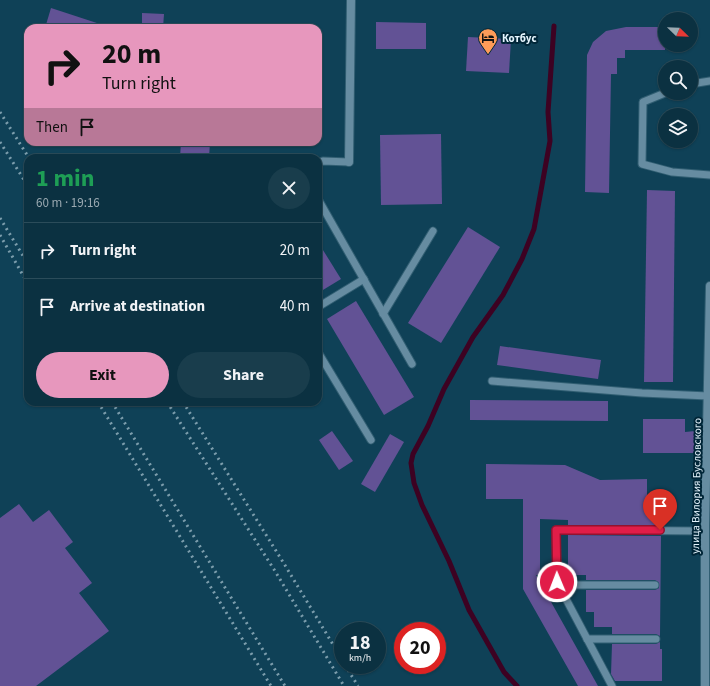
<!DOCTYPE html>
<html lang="en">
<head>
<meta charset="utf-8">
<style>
	body { margin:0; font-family:"Source Sans 3",sans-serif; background:#193d4c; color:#f1f3f6; height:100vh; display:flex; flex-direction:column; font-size:15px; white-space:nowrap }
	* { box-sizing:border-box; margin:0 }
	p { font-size:13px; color:#9aa9b1 }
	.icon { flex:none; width:22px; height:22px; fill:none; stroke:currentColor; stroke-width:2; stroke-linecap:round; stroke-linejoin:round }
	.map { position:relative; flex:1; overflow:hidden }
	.drawer { position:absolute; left:24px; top:154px; width:298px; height:252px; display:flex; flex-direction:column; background:#0b3141; border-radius:12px; box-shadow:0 1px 3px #0004,0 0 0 1px #2b4c5a }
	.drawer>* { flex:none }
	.hud { position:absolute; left:24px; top:24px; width:298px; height:122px; border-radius:12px; box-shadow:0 1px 3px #0004,0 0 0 1px #2b4c5a; background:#e797bd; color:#111; overflow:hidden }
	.needle { width:26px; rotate:113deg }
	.tools { position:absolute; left:658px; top:12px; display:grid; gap:8px }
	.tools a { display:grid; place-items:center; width:40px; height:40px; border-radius:50%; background:#0b3141; box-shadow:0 1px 3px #0004,0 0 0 1px #2b4c5a; font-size:20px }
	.speed { position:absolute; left:334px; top:622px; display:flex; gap:8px; font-size:20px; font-weight:700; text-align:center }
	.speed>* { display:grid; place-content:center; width:52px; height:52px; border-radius:50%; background:#0b3141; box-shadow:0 1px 3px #0004,0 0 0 1px #2b4c5a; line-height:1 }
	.speed small { font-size:10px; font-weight:400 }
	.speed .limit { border:6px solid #d22; background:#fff; color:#111 }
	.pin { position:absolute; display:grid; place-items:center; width:34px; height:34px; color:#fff; margin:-41px -17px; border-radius:50% 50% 50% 0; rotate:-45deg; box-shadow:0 0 4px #0007 }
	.pin .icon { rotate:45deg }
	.me { position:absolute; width:44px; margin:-22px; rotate:359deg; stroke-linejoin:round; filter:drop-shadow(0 0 3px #0008) }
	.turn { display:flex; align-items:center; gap:14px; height:84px; padding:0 12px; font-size:18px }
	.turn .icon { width:52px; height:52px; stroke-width:2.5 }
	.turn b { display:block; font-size:28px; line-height:34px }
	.then { display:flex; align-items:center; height:38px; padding:0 12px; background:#0003; gap:8px; font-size:15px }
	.round { display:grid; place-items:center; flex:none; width:42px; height:42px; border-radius:21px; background:#193d4c }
	.headline { display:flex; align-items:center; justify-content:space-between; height:68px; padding:0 12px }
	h1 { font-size:24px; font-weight:700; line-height:30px; color:#1e9e55 }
	.cta { display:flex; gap:8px; margin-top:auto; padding:8px 12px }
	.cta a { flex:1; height:46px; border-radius:24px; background:#e797bd; color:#111; font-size:16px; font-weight:700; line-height:46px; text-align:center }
	.cta a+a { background:#193d4c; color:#f1f3f6 }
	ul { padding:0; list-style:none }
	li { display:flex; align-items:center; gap:12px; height:56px; padding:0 12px; border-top:1px solid #2b4c5a }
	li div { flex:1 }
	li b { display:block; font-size:15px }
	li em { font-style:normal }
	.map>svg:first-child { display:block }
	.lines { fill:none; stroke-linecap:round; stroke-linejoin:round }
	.stream { stroke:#3d0222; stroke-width:5 }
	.building { fill:#625295 }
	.lane-casing { stroke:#315e72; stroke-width:9 }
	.street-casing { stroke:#315e72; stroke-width:10 }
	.lane { stroke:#668ca1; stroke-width:7 }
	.street { stroke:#668ca1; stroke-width:8 }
	.rail { stroke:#7c9dac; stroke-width:3; stroke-dasharray:2 4; stroke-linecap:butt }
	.route-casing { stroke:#92132f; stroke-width:10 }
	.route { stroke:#e11d48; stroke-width:7 }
	.labels { text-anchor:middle; stroke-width:4; stroke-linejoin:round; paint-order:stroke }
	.poi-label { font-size:11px; font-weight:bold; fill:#e4f4fd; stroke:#002638; text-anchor:start }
	.street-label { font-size:11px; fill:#e4f4fd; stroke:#002638 }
</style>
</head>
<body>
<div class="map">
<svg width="710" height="686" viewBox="0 0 710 686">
	<rect width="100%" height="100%" fill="#0f4157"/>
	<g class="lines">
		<!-- stream -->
		<polyline class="stream" points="517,686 504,672 469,610 449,561 422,505 414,483 411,463 413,454 428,426 444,389 473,337 503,295 522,259 534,229 550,141 548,112 554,26"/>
	</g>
	<!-- building -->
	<g class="building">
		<polygon points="51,8 103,25 102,28 45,28"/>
		<polygon points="142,13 164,14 163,28 142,28"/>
		<polygon points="376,22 426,23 426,49 376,49"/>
		<polygon points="626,27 665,27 665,50 625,50 625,58 617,58 617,74 611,74 609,193 585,192 587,55 593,42 606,31"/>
		<polygon points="468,37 511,39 509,73 466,71"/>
		<polygon points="441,134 442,204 381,205 380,135"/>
		<polygon points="181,142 210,142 209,158 180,158"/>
		<polygon points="647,190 675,191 673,382 644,382"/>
		<polygon points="468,227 500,247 441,343 408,323"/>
		<polygon points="318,242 341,279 318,293"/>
		<polygon points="356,301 414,397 384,415 327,319"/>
		<polygon points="500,346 601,360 598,379 497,365"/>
		<polygon points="470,400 608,401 608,421 470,420"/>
		<polygon points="643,419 685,419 685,432 695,431 695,453 643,453"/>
		<polygon points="332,431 353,461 339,470 319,440"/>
		<polygon points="390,434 404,442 375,492 361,484"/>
		<polygon points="486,464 565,465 600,480 647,479 647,505 668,505 668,521 660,521 660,526 568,525 568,520 540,519 540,575 536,575 598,686 578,686 523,589 523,499 486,499"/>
		<polygon points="19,504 33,522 49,510 73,542 65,548 92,583 79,593 109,631 36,686 0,686 0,518"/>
		<polygon points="568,535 661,536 660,636 656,634 612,634 612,627 594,627 594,612 586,612 586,590 655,590 659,588 659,583 655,580 586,580 586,575 568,575"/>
		<polygon points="660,642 660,649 662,649 662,681 615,681 611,674 612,644 656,644"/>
	</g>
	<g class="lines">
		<defs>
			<g id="lane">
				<polyline points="691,84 710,81"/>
				<polyline points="665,93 643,102 642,164 672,172 710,175"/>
				<polyline points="318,163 323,161 349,162"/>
				<polyline points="318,199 412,364"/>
				<polyline points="318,307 364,279"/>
				<polyline points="383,314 433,231"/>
				<polyline points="318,352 371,440"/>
				<polyline points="492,381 642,393 708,396"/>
				<polyline points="559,585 655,585"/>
				<polyline points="587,639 656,639"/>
				<polyline points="612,686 557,582 556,530 705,531"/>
			</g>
			<g id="street">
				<polyline points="349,162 351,0"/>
				<polyline points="705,686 705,526 710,286"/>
			</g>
		</defs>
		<!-- lane casing -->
		<use href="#lane" class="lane-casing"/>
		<!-- street casing -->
		<use href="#street" class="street-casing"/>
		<!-- lane -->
		<use href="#lane" class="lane"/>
		<!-- street -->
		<use href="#street" class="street"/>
		<!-- rail -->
		<g class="rail">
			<polyline points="0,112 29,158"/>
			<polyline points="0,142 28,186"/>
			<polyline points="0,218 28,264"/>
			<polyline points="0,235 28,284"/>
			<polyline points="98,402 271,686"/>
			<polyline points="112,402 285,686"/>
			<polyline points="167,402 275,571 344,686"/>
			<polyline points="183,402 283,562 343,661"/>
			<polyline points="345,665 358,686"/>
		</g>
	</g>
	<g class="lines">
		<defs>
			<polyline id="route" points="557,582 556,530 660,530"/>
		</defs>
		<!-- route casing -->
		<use href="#route" class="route-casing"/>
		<!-- route -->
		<use href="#route" class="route"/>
	</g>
	<!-- icons -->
	<defs>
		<symbol id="hotel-pin" viewBox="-11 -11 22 30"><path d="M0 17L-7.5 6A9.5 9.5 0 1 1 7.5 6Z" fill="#fe9b58" stroke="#002638"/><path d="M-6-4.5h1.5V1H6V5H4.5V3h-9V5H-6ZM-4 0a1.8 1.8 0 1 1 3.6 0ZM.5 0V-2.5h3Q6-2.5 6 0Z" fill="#111"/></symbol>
	</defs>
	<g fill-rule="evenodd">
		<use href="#hotel-pin" x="477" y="27" width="22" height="30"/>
	</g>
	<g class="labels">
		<!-- poi labels -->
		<g class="poi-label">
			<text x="502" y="42">Котбус</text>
		</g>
		<!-- street labels -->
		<g class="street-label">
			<text transform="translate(696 486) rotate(-89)" y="4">улица Вилория Бусловского</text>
		</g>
	</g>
</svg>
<div class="tools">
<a><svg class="needle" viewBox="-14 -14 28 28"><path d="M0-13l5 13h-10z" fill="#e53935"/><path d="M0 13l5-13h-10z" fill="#9aa9b1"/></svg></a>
<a><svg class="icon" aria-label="search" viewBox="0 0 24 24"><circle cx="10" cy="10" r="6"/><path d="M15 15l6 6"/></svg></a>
<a><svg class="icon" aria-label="layers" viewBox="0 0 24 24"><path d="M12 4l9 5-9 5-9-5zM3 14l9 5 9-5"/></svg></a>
</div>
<div class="speed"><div>18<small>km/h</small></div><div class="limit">20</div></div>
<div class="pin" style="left:660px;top:530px;background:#d93025"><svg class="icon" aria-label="arrive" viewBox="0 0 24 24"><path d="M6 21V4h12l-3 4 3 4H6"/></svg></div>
<svg class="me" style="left:557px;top:582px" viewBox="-20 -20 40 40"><circle r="17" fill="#e11d48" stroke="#fff" stroke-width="3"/><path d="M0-11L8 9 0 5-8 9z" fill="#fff"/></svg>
<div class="hud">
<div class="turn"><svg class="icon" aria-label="right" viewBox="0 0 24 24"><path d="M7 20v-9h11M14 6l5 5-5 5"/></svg><div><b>20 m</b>Turn right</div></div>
<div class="then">Then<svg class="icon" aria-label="arrive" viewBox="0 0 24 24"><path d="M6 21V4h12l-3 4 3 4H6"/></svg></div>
</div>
<section class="drawer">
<div class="headline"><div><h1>1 min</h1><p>60 m · 19:16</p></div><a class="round"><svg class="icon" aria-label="close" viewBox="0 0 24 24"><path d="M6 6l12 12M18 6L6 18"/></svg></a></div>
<ul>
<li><svg class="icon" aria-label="right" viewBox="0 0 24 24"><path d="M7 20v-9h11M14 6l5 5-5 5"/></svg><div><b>Turn right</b></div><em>20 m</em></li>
<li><svg class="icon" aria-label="arrive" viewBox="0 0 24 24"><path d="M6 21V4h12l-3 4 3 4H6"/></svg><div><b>Arrive at destination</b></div><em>40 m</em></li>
</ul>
<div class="cta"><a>Exit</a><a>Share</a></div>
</section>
</div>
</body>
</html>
